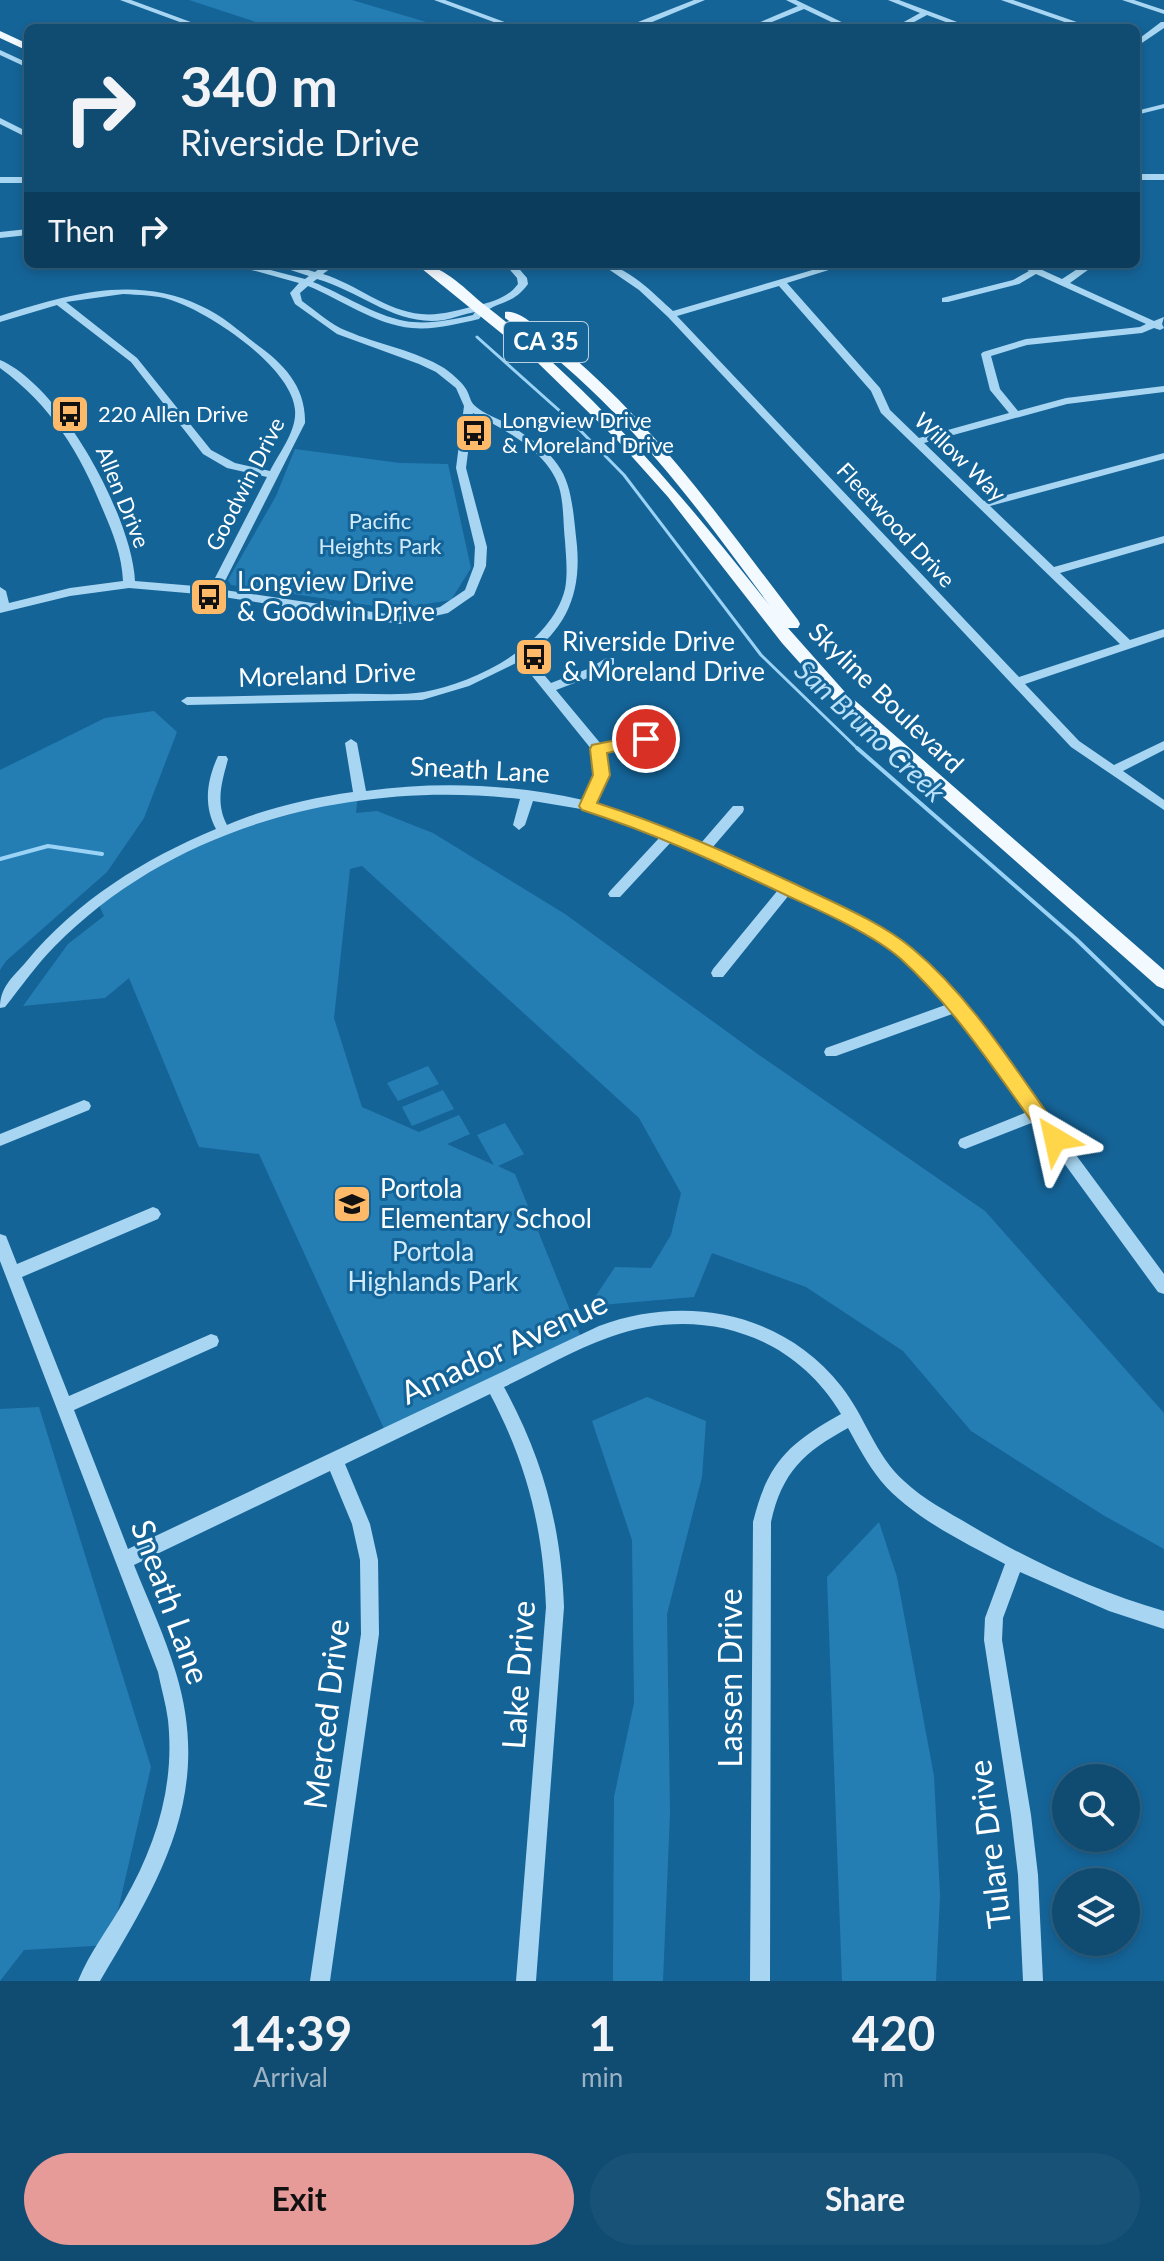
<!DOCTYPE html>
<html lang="en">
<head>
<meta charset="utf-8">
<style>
	body { margin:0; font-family:Lato,sans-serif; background:#195277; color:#f1f3f6; height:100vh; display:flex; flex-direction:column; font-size:30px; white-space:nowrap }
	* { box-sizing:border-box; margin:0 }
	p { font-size:26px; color:#9cb3c4 }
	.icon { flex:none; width:44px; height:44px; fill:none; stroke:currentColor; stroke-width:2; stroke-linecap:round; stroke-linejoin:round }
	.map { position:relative; height:1981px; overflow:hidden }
	.drawer { display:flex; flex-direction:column; background:#104b72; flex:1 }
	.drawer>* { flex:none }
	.hud { position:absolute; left:24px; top:24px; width:1116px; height:244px; border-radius:12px; box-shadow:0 4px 12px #0003,0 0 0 2px #306384; background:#104b72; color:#f1f3f6; overflow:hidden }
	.buttons { position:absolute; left:1052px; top:1764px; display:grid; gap:16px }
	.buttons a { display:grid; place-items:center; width:88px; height:88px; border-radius:50%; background:#104b72; box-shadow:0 4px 12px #0003,0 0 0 2px #306384; font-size:40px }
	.pin { position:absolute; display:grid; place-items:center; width:68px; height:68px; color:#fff; margin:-34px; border:4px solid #fff; border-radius:50%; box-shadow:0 2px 8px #0007 }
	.me { position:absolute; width:88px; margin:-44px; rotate:324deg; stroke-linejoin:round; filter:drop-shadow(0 0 6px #0008) }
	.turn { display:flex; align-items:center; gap:28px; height:168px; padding:0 24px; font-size:36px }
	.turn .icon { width:104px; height:104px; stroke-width:2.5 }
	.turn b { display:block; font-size:56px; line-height:68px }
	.then { display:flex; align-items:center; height:76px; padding:0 24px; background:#0003; gap:16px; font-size:30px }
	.eta { display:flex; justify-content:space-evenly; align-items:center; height:136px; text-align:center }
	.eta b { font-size:48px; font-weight:700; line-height:56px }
	.primary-button { display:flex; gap:16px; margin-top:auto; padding:16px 24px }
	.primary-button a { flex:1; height:92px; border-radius:48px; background:#e69b98; color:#111; font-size:32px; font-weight:700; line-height:92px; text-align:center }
	.primary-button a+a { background:#195277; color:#f1f3f6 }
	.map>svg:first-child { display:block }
	.green { fill:#247eb4 }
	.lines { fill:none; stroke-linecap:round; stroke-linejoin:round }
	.stream-far1 { stroke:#9ad3f5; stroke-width:3 }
	.stream { stroke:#9ad3f5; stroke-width:4 }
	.minor { fill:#a8d6f2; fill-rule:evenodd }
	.major { fill:#f3faff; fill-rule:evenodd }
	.route { fill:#ffd54a; stroke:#a68a30; stroke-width:2 }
	.labels { text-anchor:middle; stroke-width:6; stroke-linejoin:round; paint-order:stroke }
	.far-poi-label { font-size:22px; fill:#fff; stroke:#156498; text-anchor:start }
	.far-street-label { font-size:22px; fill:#fff; stroke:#156498 }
	.far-park-label { font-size:22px; fill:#cfebfc; stroke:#156498 }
	.shield { fill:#156498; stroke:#b9d0e0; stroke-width:2 }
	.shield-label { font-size:24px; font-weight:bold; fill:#fff }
	.poi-label { font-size:26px; fill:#fff; stroke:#156498; text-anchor:start }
	.street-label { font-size:26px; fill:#fff; stroke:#156498 }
	.park-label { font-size:26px; fill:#cfebfc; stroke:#156498 }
	.water-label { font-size:28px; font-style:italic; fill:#b8e1f9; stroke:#156498 }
	.near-street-label { font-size:32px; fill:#fff; stroke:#156498 }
</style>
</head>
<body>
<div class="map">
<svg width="1164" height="1981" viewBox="0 0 1164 1981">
	<rect width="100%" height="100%" fill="#156498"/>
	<!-- green -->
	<g class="green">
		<polygon points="189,0 352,0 443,27 274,28"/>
		<polygon points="295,449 400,463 448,464 471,568 451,600 395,609 231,585 228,580 276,496"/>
		<polygon points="154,711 177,732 144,818 107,872 6,961 0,970 0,770 105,718"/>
		<polygon points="358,795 356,813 377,811 433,833 565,914 759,1055 985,1211 1164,1413 1164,1549 1103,1515 971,1431 903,1351 806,1287 712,1253 694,1297 589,1306 615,1267 651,1268 671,1235 681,1193 639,1118 362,866 350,869 334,1018 362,1107 419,1132 459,1115 470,1134 447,1144 494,1165 477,1135 505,1123 524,1154 498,1166 515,1174 582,1340 386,1433 259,1154 199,1147 129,978 105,998 23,1006 68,944 104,916 96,898 194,842"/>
		<polygon points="428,1066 439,1084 398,1101 387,1083"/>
		<polygon points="443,1090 454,1109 412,1126 402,1107"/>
		<polygon points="647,1397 706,1421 702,1477 667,1614 670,1813 663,1981 613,1981 614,1797 634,1703 632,1540 592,1421"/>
		<polygon points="39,1407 151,1767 110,1945 24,1950 0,1981 0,1409"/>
		<polygon points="879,1522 897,1577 934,1776 940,1895 936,1981 842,1981 827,1577"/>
	</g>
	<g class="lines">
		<!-- stream-far1 -->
		<polyline class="stream-far1" points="477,337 571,421 624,475 761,655 859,750"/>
		<!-- stream -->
		<g class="stream">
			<polyline points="857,748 1076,939 1164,1024"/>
			<polyline points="0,859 48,846 102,854"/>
		</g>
		<!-- minor -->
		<g class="minor">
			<polygon points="120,0 131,0 207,28 196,28"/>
			<polygon points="434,0 445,0 521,28 510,28"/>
			<polygon points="694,0 705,0 645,25 645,28 637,28 638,22"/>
			<polygon points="786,0 796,0 854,28 844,28 804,9 757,28 746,28 798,6"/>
			<polygon points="888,0 899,0 973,28 962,28 927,15 903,28 893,28 920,13"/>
			<polygon points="1001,0 1013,0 1094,28 1082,28"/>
			<polygon points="1122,0 1134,0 1164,10 1164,14"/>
			<polygon points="1161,22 1164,22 1164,28 1136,47 1136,41"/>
			<polygon points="0,50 28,63 28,68 0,55"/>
			<polygon points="1164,104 1164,108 1136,115 1136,111"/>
			<polygon points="0,118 28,132 28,138 0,124"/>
			<rect x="1136" y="174" width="28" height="6"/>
			<rect x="0" y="177" width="28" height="6"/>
			<polygon points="28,229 28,235 0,238 0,232"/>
			<path d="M230,264H247L305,279L309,276L272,264H287L315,272L325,264H336L323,274C356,284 386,311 421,314C440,316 457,310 476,306C492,302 508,298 518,284L517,278L505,264H515L527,278L528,284C511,308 492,300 479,319C457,324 435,330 412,328C375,325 341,299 308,286L300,293L302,301C316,311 331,325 347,331C377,344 417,351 444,368C451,373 461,381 466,389C469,393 470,401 474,405C483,414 500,419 511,426C571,463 570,480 577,546C581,593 567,627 528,656L551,683L590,668L606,658H614V664L598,674L556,690L601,744L669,730L675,734L669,738L605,752L607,775L594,804L642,818L701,843L733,806H743L744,809L743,812L712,848L859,917L893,937L925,962L969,1010L1164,1274V1294L1158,1292L1034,1122L965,1149L960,1147L958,1143L960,1139L1027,1112L955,1013L836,1056H826L824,1052L826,1048L948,1004C905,952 849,922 789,895L723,977H713L711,973L713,969L778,890L672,841L620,897H610L608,894L610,891L661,836L587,810L533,801L525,825L519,830L513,825L520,799C355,780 175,824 55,946C37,964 21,987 5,1007L0,1008C0,987 12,978 26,962C76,901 144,859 216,829C203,805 207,780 218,756H226L228,759C222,782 215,802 227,825C266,808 311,798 353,792L345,743L351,739L357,743L366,791C438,781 512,784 583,800L595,775L592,750L520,661L469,686L422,700L187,705L181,701L187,697C240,696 292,695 345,694C371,693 399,696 424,692C477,682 551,645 565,589C568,573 566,557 565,541C563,523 564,504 559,487C547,450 504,430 473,413L466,468L487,547L486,566L474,595L448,613L400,624L210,595L129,588L70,596L0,613V587L6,591L9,603L70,588L123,581C122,556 113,533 103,510C80,453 51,405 0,368V360C61,386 132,517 135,581L207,587L215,578L267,477L227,468L203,454L131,362L57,305L0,322V316C66,295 134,274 201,306C222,315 239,331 256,344C284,364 306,387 305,423L226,579L218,589L400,616L440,607L465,590L474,566L475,547L456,468L464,406L456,388L436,372L419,364L337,334L295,304L290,293L299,283ZM317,279C360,291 397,327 444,320C454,318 464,314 475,312L473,315C451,320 427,325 405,321C373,315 343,294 313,282ZM123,294C139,295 156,295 171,300C209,312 292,367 295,410C297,431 279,453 270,471L235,463L211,450L137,358L66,302Z"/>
			<path d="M601,264C626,264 655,295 673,311L833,264H848L787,283L880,388L890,410L919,438L1009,413L990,390L981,354L983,352L1026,339L1140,327L1146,324L1036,274L1019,284L948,302H942V298L1013,280L1029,271L1016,264H1029L1062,279L1085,264H1096L1070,283L1154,321L1164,317L1162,324L1164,328L1160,330L1154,328L1142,333L1027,345L991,356L1000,389L1018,411L1066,398L1164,386V392L1067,404L924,443L984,501L1164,453V459L990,506L1054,567L1164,536V543L1060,573L1130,640L1164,629V637L1025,684L1079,741L1114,765L1164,741V750L1123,771L1164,800V810L1071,747L668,317L639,290ZM779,286L871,391L881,413L1120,644L1019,677L677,316Z"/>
			<polygon points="84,1100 89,1102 91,1106 89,1110 0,1146 0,1134"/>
			<path d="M153,1207L158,1209L161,1214L158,1219L22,1277L69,1396L211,1334L217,1336L219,1341L217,1346L74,1410L128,1549L599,1326C685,1294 783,1312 841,1386C865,1416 875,1455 904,1481C923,1499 948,1512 970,1525C1032,1562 1095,1591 1164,1611V1629L1109,1611L1020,1572L1003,1618L1002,1640L1031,1815L1038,1875L1043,1981H1023L1018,1875L1011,1815L984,1640L985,1618L1005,1564C965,1543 910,1516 881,1481C868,1465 858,1446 848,1428C804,1452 782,1472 771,1522L770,1981H750L753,1522C768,1462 788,1444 841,1414C792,1332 698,1305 610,1337C573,1350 538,1371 504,1387C543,1459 561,1525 564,1607L536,1981H516L546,1607C543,1528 527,1464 490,1394L345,1464L370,1524L378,1560L379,1634L330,1981H310L361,1634L360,1560L352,1524L330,1471L134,1565C148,1600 165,1636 176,1673C213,1795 160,1880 100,1981H78C89,1953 109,1928 124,1901C156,1845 175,1786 168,1720C166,1704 161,1688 158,1672L0,1261V1234L6,1236L17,1264Z"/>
		</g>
		<!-- major -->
		<g class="major">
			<polygon points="0,31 28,44 28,51 0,38"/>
			<path d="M416,264C442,264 463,287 482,303C595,390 682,495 770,606C686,492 621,403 505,318V312C521,310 539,330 551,339C653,420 720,519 798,620L800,624L798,628H788L844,691L1164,970V989L1157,986L832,699L782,643L668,497L618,441L537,362Z"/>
		</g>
	</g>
	<!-- route -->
	<path class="route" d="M646,734L651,735V743L607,753L610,775L597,803C666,825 730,854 795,884C832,902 881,922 913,949C973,999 1016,1071 1062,1134L1065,1139L1062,1145H1049C1002,1082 959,1012 901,959C874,935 823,912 790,897C721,864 654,833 582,810L579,806L593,775L590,749L592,745Z"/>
	<!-- icons -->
	<defs>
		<symbol id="bus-square" viewBox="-11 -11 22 22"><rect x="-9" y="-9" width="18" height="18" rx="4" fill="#ffba69" stroke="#156498"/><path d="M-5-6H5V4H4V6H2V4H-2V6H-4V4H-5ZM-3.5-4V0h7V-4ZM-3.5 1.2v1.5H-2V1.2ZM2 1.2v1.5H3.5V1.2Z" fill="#111"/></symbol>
		<symbol id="school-square" viewBox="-11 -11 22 22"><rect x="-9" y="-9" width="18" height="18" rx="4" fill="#ffba69" stroke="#156498"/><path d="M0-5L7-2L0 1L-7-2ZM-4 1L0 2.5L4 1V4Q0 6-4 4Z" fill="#111"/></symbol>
	</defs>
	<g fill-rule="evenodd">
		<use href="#bus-square" x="48" y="392" width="44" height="44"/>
		<use href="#bus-square" x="452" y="411" width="44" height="44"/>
		<use href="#bus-square" x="187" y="575" width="44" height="44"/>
		<use href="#bus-square" x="512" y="635" width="44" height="44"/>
		<use href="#school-square" x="330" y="1182" width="44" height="44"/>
	</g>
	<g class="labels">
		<!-- far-poi labels -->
		<g class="far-poi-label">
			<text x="98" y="422">220 Allen Drive</text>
			<text x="502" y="428">Longview Drive<tspan x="502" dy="25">&amp; Moreland Drive</tspan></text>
		</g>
		<!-- far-street labels -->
		<g class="far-street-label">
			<text transform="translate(960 457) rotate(44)" y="8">Willow Way</text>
			<text transform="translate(245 484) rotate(-63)" y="8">Goodwin Drive</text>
			<text transform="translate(123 497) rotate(68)" y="8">Allen Drive</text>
			<text transform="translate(896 525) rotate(47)" y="8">Fleetwood Drive</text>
		</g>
		<!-- far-park labels -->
		<g class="far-park-label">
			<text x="380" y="529">Pacific<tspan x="380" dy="25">Heights Park</tspan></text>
		</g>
		<!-- shield labels -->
		<rect class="shield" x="504" y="322" width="84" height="40" rx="6"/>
		<g class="shield-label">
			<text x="546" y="350">CA 35</text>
		</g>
		<!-- poi labels -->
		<g class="poi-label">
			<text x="237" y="591">Longview Drive<tspan x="237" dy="30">&amp; Goodwin Drive</tspan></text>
			<text x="562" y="651">Riverside Drive<tspan x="562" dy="30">&amp; Moreland Drive</tspan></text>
			<text x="380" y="1198">Portola<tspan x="380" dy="30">Elementary School</tspan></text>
		</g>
		<!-- street labels -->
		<g class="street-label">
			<text transform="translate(327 675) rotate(-2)" y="9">Moreland Drive</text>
			<text transform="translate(886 698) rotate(44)" y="9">Skyline Boulevard</text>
			<text transform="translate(480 770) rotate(3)" y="9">Sneath Lane</text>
		</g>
		<!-- park labels -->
		<g class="park-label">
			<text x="433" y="1261">Portola<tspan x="433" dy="30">Highlands Park</tspan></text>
		</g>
		<!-- water labels -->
		<g class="water-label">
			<text transform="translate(870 731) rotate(43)" y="10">San Bruno Creek</text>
		</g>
		<!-- near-street labels -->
		<g class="near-street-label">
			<text transform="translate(504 1348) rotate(-25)" y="11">Amador Avenue</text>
			<text transform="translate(170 1602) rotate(70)" y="11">Sneath Lane</text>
			<text transform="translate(519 1675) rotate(-86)" y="11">Lake Drive</text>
			<text transform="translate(731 1678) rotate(-90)" y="11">Lassen Drive</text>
			<text transform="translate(327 1714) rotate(-83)" y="11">Merced Drive</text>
			<text transform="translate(990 1844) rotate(-97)" y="11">Tulare Drive</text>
		</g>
	</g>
</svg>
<div class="buttons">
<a><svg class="icon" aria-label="search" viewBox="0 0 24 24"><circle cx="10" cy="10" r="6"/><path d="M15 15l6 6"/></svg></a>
<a><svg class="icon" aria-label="layers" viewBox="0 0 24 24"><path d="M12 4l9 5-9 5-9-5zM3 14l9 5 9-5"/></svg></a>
</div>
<div class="pin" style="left:646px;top:739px;background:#d93025"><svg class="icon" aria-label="arrive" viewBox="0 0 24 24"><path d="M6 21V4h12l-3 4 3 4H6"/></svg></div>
<svg class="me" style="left:1055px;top:1139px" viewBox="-20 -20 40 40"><path d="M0-17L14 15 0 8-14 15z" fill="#ffd54a" stroke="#fff" stroke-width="4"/></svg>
<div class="hud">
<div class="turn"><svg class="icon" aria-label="right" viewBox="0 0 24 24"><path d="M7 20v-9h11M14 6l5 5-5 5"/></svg><div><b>340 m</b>Riverside Drive</div></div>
<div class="then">Then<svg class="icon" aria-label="right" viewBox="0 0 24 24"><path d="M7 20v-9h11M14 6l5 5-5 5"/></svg></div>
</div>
</div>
<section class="drawer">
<div class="eta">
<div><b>14:39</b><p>Arrival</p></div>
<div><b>1</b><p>min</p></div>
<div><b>420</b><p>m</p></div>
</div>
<div class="primary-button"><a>Exit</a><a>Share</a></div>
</section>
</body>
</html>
